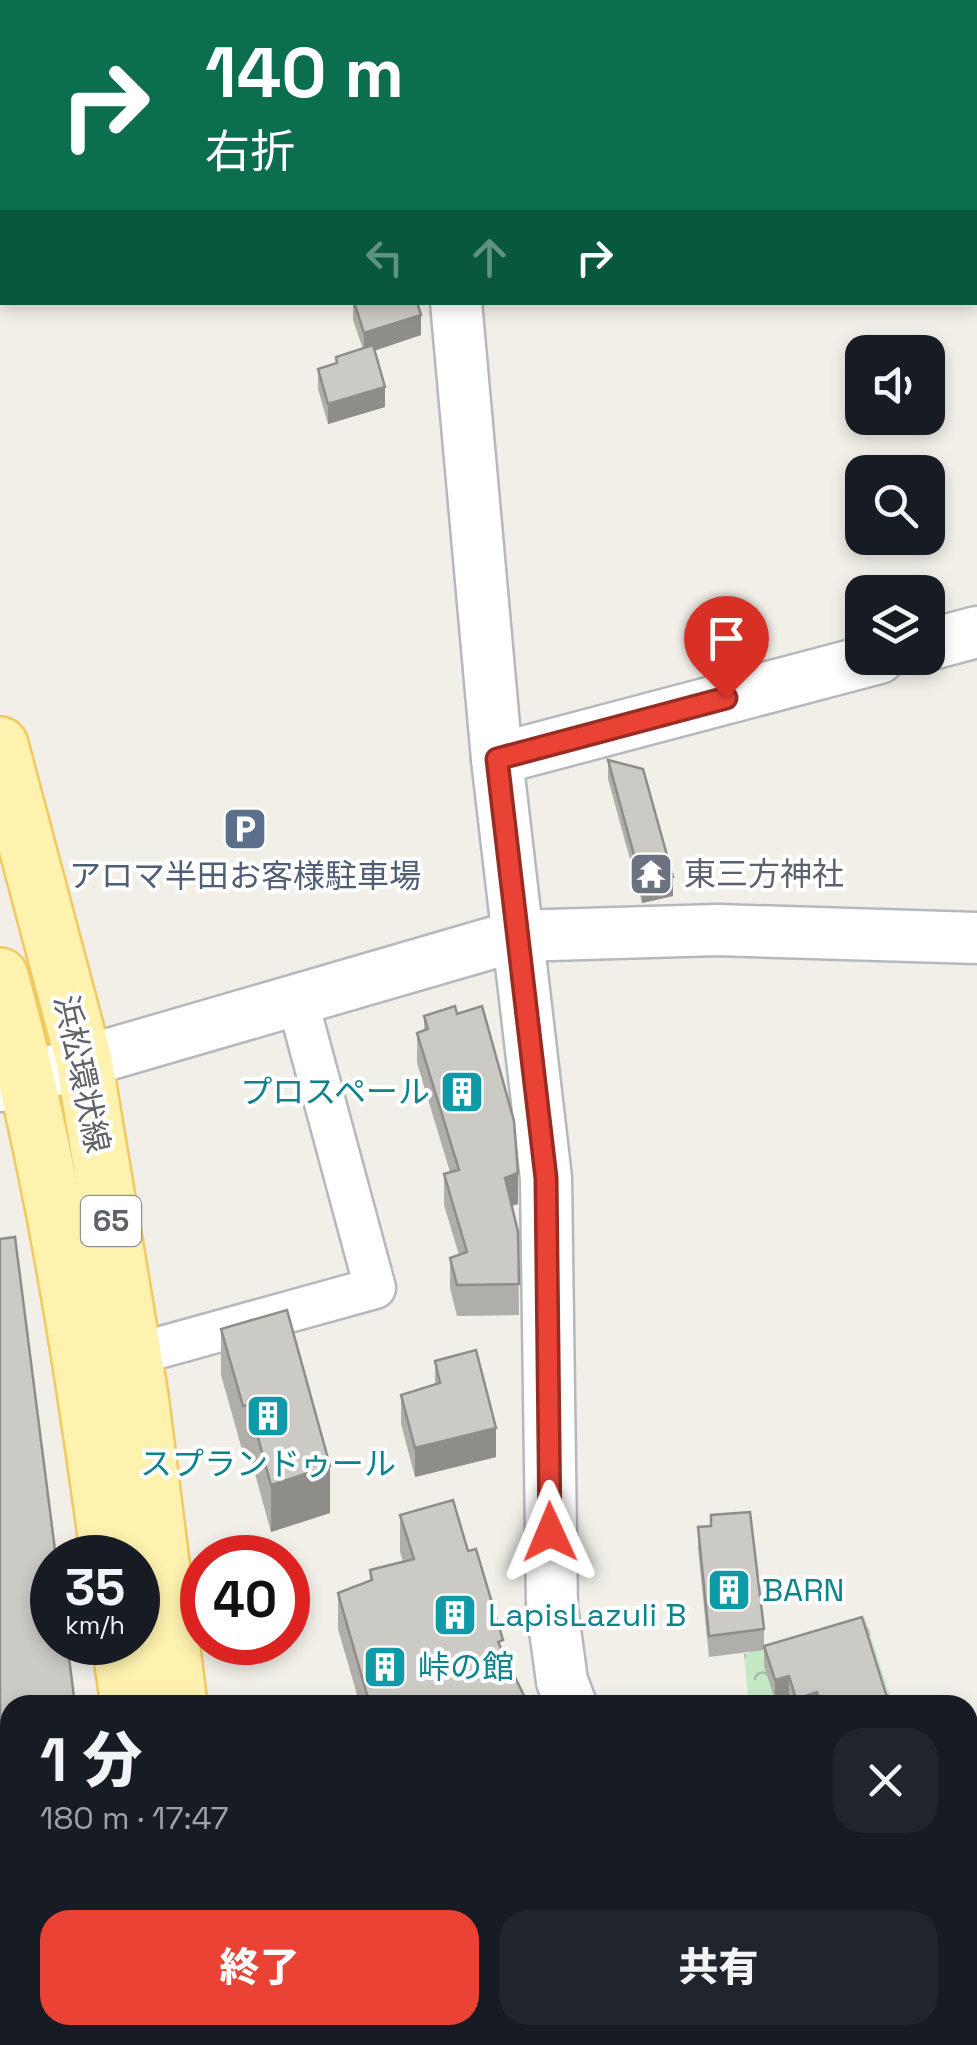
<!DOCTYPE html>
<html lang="ja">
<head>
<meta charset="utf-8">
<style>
	body { margin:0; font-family:"Space Grotesk","Noto Sans JP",sans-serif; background:#20242c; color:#f1f3f6; height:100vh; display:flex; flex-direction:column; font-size:38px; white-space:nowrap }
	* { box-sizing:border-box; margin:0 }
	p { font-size:32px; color:#9ea1a6 }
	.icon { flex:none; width:55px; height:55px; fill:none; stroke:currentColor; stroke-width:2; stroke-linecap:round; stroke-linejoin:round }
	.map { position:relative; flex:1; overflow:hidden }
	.sheet { position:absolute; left:0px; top:1695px; width:978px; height:350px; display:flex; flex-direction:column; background:#171b24; border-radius:30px 30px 0 0; box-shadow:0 5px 15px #0003 }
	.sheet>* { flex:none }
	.guide { position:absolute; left:0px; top:0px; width:978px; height:305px; box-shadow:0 5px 15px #0003; background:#0b6e4f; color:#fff; overflow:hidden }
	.tools { position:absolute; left:845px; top:335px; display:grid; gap:20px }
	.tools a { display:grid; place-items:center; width:100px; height:100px; border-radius:20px; background:#171b24; box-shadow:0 5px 15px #0003; font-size:50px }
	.speed { position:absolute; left:30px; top:1535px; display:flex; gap:20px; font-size:50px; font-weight:700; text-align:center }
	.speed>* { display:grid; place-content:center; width:130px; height:130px; border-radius:50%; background:#171b24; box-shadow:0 5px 15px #0003; line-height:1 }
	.speed small { font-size:25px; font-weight:400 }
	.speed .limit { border:15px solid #d22; background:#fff; color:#111 }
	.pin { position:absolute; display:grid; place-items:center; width:85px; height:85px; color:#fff; margin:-102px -42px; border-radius:50% 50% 50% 0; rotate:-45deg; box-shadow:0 0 10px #0007 }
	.pin .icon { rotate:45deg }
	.me { position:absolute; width:110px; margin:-55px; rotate:359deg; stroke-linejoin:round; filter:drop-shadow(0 0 8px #0008) }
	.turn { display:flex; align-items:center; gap:35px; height:210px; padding:0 40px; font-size:45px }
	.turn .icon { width:130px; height:130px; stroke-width:2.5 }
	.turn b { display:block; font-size:70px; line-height:85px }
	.lanes { display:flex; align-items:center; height:95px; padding:0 40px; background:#0003; justify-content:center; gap:50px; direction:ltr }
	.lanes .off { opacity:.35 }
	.round { display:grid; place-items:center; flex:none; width:105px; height:105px; border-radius:30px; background:#20242c }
	.summary { display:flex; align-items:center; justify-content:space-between; height:170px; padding:0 40px }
	h1 { font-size:60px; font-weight:800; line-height:75px }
	.button { display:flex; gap:20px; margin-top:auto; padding:20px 40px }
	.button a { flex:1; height:115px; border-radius:30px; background:#ea4335; color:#fff; font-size:40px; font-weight:800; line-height:115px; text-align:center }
	.button a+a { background:#20242c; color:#f1f3f6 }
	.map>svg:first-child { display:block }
	.forest { fill:url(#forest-firs) }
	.park { fill:url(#park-crowns) }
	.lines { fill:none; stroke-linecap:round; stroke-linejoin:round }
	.minor-casing { stroke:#b5b8bc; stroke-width:45 }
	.tertiary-casing { stroke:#b5b8bc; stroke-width:55 }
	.primary-casing { stroke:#f2c960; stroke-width:60 }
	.minor { stroke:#fff; stroke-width:40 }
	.tertiary { stroke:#fff; stroke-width:50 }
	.primary { stroke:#fff2af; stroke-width:55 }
	.wall { fill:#afaea9 }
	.shaded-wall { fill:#8f8d8a }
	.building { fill:#cccac5; stroke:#8f8d8a; stroke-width:2.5 }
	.route-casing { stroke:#982c22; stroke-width:25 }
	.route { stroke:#ea4335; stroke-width:18 }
	.labels { text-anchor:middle; stroke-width:8; stroke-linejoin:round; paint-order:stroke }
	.shield { fill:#fff; stroke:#8f9295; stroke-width:2.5 }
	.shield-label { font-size:30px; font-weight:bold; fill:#5f6368 }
	.worship-label { font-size:32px; fill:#5b616d; stroke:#fff; text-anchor:start }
	.service-label { font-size:32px; fill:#4e5e75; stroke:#fff }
	.street-label { font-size:32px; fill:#5f6368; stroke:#fff }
	.culture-label { font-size:32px; fill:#0d838f; stroke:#fff; text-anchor:start }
</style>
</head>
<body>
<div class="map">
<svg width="977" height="2045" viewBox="0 0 977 2045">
	<defs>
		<pattern id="forest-firs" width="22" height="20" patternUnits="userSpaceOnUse" patternTransform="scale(2.5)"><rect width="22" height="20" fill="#c5e8c5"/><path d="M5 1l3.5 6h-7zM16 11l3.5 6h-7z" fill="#a3c0a4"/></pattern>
		<pattern id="park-crowns" width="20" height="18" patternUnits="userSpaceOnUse" patternTransform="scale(2.5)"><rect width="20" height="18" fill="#c5e8c5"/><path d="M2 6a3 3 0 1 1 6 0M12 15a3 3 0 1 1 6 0" fill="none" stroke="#a3c0a4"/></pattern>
	</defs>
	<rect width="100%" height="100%" fill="#f1efe8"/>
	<!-- forest -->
	<polygon class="forest" points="748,2035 802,2035 815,2045 754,2045"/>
	<!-- park -->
	<g class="park">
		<polygon points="865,1618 893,1705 749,1705 744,1654"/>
		<polygon points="977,1738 977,2045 815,2045 802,2035 968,2035 968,1741"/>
	</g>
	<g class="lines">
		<defs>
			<g id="minor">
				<polyline points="555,2 565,0"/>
				<polyline points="133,1355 375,1288 297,999"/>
				<polyline points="587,2045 610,2035"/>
			</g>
			<g id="tertiary">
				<polyline points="428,0 429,2"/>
				<polyline points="456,302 497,759"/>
				<polyline points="928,645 977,632"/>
				<polyline points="0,1086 516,936 717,930 977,938"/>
				<polyline points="571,1705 562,1681 552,1608 546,1178 497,759 879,658"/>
				<polyline points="718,2035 723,2045"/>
			</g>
			<g id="primary">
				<polyline points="0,745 84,1061 140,1396 179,1705"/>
				<path d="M0,976C52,1166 83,1363 109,1558"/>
				<polyline points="120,1642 129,1705"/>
				<polyline points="163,2035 164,2045"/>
				<polyline points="212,2035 213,2045"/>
			</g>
		</defs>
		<!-- minor casing -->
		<use href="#minor" class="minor-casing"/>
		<!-- tertiary casing -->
		<use href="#tertiary" class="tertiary-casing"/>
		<!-- primary casing -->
		<use href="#primary" class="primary-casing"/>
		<!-- minor -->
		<use href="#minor" class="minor"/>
		<!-- tertiary -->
		<use href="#tertiary" class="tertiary"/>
		<!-- primary -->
		<use href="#primary" class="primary"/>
	</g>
	<!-- wall -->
	<g class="wall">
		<polygon points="353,302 417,302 421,335 374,351 385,407 328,424 318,389 318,369 336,364 336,357 363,349 353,320"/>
		<polygon points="608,760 673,896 642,903 608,779"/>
		<polygon points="424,1016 518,1204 512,1206 518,1232 519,1315 457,1316 450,1288 450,1258 459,1255 444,1205 444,1174 450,1172 417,1063 417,1033 424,1030"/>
		<polygon points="0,1239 10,1705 10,2035 118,2035 119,2045 9,2045 0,1962"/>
		<polygon points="221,1329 330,1513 271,1532 249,1452 243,1453 221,1375"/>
		<polygon points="435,1361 496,1457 415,1477 401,1424 401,1395 435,1384"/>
		<polygon points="400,1515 468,1551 503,1652 527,1702 544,1705 360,1705 338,1629 338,1593 370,1581 370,1570 403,1561 400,1552"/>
		<polygon points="698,1527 764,1629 764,1650 709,1657 698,1548"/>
		<polygon points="764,1646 889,1705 792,1705 789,1696 775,1700 764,1666"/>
	</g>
	<!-- shaded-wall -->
	<g class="shaded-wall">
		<polygon points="421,315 421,335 364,354 364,333"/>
		<polygon points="385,387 385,407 328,424 328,404"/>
		<polygon points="673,877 673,896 642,903 642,884"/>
		<polygon points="518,1173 518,1204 505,1208 505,1178"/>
		<polygon points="496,1428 496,1457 415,1477 415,1448"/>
		<polygon points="330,1466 330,1513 271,1532 271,1485"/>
		<polygon points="789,1676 789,1696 775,1700 775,1680"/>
		<polygon points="817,1692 817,1705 796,1705 796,1699"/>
	</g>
	<!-- building -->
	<g class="building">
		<polygon points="298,0 342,0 343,2 299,2"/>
		<polygon points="354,302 417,302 421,315 364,333"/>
		<polygon points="373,345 385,387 328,404 318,369 337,363 336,357"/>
		<polygon points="608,760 643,769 673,877 642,884"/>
		<polygon points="455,1006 457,1014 482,1006 514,1121 518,1173 505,1178 518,1232 519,1284 457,1285 450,1258 467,1252 444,1174 459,1170 417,1033 428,1029 424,1016"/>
		<polygon points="15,1237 56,1558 52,1558 52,1642 67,1642 75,1705 10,1705 10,2023 0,1933 0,1239"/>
		<polygon points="287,1310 330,1466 271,1485 249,1405 243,1406 221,1329"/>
		<polygon points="476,1350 496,1428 415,1448 401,1395 440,1383 435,1361"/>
		<polygon points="453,1500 468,1551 476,1549 503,1640 498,1642 527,1702 540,1697 544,1705 370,1705 338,1593 372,1580 370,1570 414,1559 400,1515"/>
		<polygon points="750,1512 764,1629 709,1636 698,1527 711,1526 711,1515"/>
		<polygon points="862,1617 889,1704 821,1705 817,1692 796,1699 789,1676 775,1680 764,1646"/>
		<polygon points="22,2035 118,2035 119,2045 23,2045"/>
		<polygon points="621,2035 636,2035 641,2045 603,2045"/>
		<polygon points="696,2036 704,2045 677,2045"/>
	</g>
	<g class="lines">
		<defs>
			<polyline id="route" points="550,1532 546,1178 497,759 726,698"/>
		</defs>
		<!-- route casing -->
		<use href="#route" class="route-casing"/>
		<!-- route -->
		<use href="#route" class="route"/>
	</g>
	<!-- icons -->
	<defs>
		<symbol id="parking-square" viewBox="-11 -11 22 22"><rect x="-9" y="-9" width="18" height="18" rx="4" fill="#5c6f8a" stroke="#fff"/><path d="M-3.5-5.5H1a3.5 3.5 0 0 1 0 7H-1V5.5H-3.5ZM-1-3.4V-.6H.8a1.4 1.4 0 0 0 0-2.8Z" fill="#fff"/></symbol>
		<symbol id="temple-square" viewBox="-11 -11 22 22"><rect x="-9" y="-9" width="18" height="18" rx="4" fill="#6b7280" stroke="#fff"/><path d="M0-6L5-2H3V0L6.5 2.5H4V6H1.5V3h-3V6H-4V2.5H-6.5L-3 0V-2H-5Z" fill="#fff"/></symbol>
		<symbol id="building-square" viewBox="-11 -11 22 22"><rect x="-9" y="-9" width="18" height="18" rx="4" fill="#0f9aa8" stroke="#fff"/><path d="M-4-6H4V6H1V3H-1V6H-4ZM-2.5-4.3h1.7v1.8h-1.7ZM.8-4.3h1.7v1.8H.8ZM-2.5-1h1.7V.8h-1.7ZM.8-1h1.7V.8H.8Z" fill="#fff"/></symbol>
	</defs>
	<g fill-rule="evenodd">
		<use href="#parking-square" x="220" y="804" width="50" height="50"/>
		<use href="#temple-square" x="626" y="849" width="50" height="50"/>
		<use href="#building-square" x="437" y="1067" width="50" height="50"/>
		<use href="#building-square" x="243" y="1391" width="50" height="50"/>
		<use href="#building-square" x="704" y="1565" width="50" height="50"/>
		<use href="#building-square" x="430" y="1590" width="50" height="50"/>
		<use href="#building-square" x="360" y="1642" width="50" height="50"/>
	</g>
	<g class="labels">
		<!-- shield labels -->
		<rect class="shield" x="81" y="1196" width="60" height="50" rx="8"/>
		<g class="shield-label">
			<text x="111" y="1231">65</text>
		</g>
		<!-- worship labels -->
		<g class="worship-label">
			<text x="684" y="885">東三方神社</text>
		</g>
		<!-- service labels -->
		<g class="service-label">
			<text x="245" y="887">アロマ半田お客様駐車場</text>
		</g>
		<!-- street labels -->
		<g class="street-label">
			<text transform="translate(82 1074) rotate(78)" y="11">浜松環状線</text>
		</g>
		<!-- culture labels -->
		<g class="culture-label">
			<text x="430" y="1103" text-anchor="end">プロスペール</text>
			<text x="268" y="1475" text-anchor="middle">スプランドゥール</text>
			<text x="762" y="1601">BARN</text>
			<text x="488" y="1626">LapisLazuli B</text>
			<text x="418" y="1678">峠の館</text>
		</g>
	</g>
</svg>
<div class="tools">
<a><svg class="icon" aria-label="sound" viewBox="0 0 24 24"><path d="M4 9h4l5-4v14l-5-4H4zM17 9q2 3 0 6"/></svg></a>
<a><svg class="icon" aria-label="search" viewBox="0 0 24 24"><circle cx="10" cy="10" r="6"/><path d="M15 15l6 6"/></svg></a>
<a><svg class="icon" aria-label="layers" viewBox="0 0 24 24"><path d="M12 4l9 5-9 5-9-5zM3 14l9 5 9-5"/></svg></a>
</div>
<div class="speed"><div>35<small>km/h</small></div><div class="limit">40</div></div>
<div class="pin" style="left:726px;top:698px;background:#d93025"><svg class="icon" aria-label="arrive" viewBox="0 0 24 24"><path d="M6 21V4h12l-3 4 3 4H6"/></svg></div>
<svg class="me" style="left:550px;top:1532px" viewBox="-20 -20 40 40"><path d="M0-17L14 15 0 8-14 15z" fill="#ea4335" stroke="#fff" stroke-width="4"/></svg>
<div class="guide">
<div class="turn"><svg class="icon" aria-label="right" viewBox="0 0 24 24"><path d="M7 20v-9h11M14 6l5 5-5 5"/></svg><div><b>140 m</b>右折</div></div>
<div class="lanes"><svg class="icon off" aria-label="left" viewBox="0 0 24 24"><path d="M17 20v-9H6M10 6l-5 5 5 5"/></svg><svg class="icon off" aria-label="ahead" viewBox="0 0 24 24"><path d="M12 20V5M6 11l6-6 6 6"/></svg><svg class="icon" aria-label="right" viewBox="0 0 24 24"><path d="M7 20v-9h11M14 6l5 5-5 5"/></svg></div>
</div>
<section class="sheet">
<div class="summary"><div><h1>1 分</h1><p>180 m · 17:47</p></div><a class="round"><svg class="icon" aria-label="close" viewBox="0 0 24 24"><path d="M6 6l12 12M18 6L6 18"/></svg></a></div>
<div class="button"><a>終了</a><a>共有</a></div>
</section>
</div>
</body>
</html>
